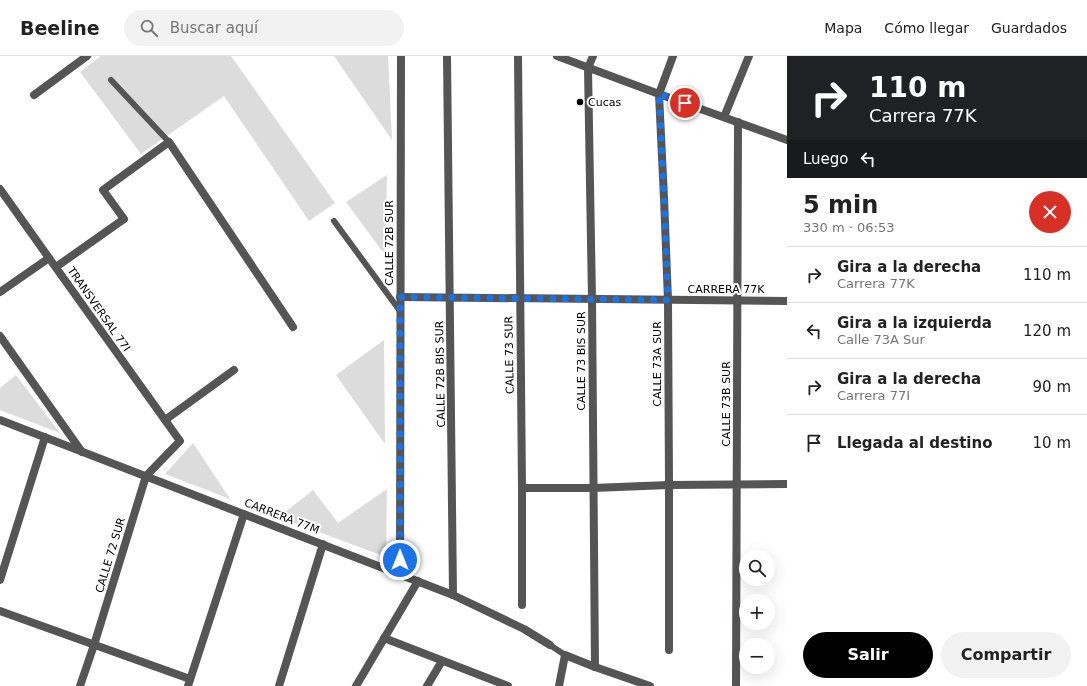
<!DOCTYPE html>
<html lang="es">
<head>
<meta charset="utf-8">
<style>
	body { margin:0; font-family:"DejaVu Sans",sans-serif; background:#f2f2f2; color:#222; height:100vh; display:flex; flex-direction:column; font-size:15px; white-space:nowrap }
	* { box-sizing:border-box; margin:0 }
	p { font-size:13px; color:#767676 }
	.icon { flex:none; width:22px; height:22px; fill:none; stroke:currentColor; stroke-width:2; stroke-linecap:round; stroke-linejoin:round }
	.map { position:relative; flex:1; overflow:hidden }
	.details { display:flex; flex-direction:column; background:#fff; width:300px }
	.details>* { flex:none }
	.hud { background:#202124; color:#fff; overflow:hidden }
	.buttons { position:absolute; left:739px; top:494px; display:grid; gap:8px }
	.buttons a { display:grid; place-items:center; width:36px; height:36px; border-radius:50%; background:#fff; box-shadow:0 4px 16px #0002; font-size:20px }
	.pin { position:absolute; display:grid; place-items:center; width:34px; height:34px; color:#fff; margin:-17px; border:2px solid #fff; border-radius:50%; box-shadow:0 1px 4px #0007 }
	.me { position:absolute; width:44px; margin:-22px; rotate:0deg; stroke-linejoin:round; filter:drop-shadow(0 0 3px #0008) }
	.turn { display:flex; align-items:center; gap:14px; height:84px; padding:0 16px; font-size:18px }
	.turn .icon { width:52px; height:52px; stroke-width:2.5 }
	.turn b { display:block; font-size:28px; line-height:34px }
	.then { display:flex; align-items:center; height:38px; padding:0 16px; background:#0003; gap:8px; font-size:15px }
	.round { display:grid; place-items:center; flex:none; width:42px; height:42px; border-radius:21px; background:#f2f2f2 }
	.head { display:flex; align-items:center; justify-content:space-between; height:68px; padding:0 16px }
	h1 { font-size:24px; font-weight:700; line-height:30px }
	.primary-button { display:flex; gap:8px; margin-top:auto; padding:8px 16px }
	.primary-button a { flex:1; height:46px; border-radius:24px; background:#000; color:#fff; font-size:16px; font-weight:700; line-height:46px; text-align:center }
	.primary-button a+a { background:#f2f2f2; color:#222 }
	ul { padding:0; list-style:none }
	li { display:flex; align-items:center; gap:12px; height:56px; padding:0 16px; border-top:1px solid #e0e0e0 }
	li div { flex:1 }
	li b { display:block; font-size:15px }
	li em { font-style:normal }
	header { display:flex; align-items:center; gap:24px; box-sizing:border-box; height:56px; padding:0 20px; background:#fff; border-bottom:1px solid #e0e0e0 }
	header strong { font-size:19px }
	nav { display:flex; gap:22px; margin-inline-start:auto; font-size:14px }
	.search { width:280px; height:36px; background:#f2f2f2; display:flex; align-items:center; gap:10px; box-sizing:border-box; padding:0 14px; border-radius:22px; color:#767676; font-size:15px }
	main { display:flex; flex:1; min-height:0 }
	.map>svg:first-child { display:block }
	.green { fill:#dcdcdc }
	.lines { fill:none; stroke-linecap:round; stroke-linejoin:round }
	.service { stroke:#555; stroke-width:6 }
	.pedestrian { stroke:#555; stroke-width:8 }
	.minor { stroke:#555; stroke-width:8 }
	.route { stroke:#1a73e8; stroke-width:7; stroke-dasharray:0 12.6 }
	.poi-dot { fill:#000; stroke:#fff; stroke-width:1.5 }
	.labels { text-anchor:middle; stroke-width:4; stroke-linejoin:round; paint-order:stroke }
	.poi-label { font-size:11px; fill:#000; stroke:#fff; text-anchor:start }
	.street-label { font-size:11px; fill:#000; stroke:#fff }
</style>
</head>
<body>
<header>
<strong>Beeline</strong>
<div class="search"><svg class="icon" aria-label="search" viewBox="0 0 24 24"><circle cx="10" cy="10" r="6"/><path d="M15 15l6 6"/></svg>Buscar aquí</div>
<nav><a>Mapa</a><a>Cómo llegar</a><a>Guardados</a></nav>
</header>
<main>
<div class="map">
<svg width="787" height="630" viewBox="0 0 787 630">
	<rect width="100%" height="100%" fill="#fff"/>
	<!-- green -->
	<g class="green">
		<polygon points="101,0 231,0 335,147 309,165 224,40 141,98 80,16"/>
		<polygon points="334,0 388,0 392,84"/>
		<polygon points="387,119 385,199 346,146"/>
		<polygon points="384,284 385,388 336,319"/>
		<polygon points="16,319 60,377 0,354 0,332"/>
		<polygon points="193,387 230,443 165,418"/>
		<polygon points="387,433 386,501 279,461 313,434 338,467"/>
	</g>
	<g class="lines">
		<!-- service -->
		<g class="service">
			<polyline points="111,24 169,86"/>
			<polyline points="334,165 400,255"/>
			<polyline points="550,589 565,599"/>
		</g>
		<!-- pedestrian -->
		<polyline class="pedestrian" points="0,133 49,202"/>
		<!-- minor -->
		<g class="minor">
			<polyline points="447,0 453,539"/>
			<polyline points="518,0 522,432 522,549"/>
			<polyline points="557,0 659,38 787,84"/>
			<polyline points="593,0 588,12 592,243 595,611"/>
			<polyline points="34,39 87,0"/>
			<polyline points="724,61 749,0"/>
			<polyline points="56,211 124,163 103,134 169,86 293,271"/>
			<polyline points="0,236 49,202 180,385 146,420 94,589 80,630"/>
			<polyline points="400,241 787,245"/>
			<polyline points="0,280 82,396"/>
			<polyline points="0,364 453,539 524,573 550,589"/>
			<polyline points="165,364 234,314"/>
			<polyline points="522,432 593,432 669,429 787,428"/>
			<polyline points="400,518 401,0"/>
			<polyline points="0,524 45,381"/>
			<polyline points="0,555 190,623"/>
			<polyline points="384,582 508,630"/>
			<polyline points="669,594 669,429 668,244 664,142 659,38 673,0"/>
			<polyline points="188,630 244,458"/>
			<polyline points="279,630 323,488"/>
			<polyline points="356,630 418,525"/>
			<polyline points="427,630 442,605"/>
			<polyline points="559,630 565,599 595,611 650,630"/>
			<polyline points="736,630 738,66"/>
		</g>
	</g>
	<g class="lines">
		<!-- route -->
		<polyline class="route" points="400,504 400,241 668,244 664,142 659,38 685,47"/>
	</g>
	<!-- markers -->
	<circle class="poi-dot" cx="580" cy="46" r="4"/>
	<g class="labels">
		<!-- poi labels -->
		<g class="poi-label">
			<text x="588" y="50">Cucas</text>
		</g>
		<!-- street labels -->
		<g class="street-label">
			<text transform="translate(389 187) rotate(-90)" y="4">CALLE 72B SUR</text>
			<text x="726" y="237">CARRERA 77K</text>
			<text transform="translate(99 253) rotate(55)" y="4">TRANSVERSAL 77I</text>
			<text transform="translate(509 299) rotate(-91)" y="4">CALLE 73 SUR</text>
			<text transform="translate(581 305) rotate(-90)" y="4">CALLE 73 BIS SUR</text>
			<text transform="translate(657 308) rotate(-90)" y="4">CALLE 73A SUR</text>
			<text transform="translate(440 318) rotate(-91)" y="4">CALLE 72B BIS SUR</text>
			<text transform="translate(726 348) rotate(-90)" y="4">CALLE 73B SUR</text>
			<text transform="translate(282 460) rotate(21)" y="4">CARRERA 77M</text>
			<text transform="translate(110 499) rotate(-73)" y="4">CALLE 72 SUR</text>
		</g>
	</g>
</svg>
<div class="buttons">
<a><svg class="icon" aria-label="search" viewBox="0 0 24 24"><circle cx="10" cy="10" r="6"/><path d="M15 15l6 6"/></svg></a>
<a>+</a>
<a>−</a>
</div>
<div class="pin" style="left:685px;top:47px;background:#d93025"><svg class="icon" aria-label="arrive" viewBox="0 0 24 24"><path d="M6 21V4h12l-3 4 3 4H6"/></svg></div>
<svg class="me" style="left:400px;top:504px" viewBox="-20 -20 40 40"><circle r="17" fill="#1a73e8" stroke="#fff" stroke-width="3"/><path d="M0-11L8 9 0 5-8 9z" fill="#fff"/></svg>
</div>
<section class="details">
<div class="hud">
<div class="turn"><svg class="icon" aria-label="right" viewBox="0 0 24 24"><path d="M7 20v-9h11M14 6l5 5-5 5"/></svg><div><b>110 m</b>Carrera 77K</div></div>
<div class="then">Luego<svg class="icon" aria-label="left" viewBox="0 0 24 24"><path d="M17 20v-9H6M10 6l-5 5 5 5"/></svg></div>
</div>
<div class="head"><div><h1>5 min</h1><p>330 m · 06:53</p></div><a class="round" style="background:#d93025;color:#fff"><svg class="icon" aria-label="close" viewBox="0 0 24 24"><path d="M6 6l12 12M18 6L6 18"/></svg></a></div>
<ul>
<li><svg class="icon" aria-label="right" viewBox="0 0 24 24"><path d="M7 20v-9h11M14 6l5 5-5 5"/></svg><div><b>Gira a la derecha</b><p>Carrera 77K</p></div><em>110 m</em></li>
<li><svg class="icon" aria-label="left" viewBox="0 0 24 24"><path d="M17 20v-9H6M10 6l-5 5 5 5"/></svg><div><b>Gira a la izquierda</b><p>Calle 73A Sur</p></div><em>120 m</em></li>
<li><svg class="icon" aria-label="right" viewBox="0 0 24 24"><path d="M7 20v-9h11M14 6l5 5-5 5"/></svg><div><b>Gira a la derecha</b><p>Carrera 77I</p></div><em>90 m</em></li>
<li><svg class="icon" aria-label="arrive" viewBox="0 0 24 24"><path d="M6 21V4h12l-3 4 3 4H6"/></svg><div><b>Llegada al destino</b></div><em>10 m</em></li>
</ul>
<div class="primary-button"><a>Salir</a><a>Compartir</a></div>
</section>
</main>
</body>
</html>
